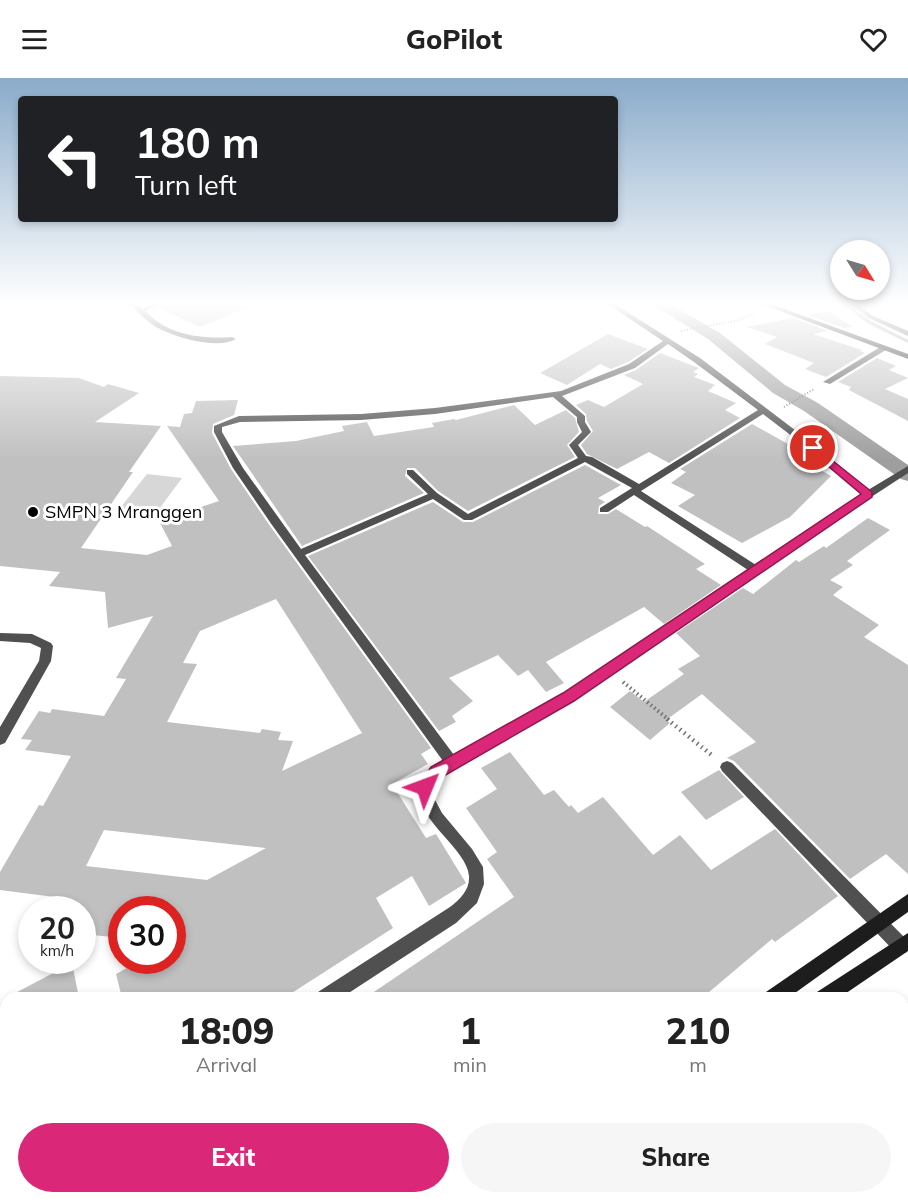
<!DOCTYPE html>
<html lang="en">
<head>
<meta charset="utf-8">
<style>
	body { margin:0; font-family:Mulish,sans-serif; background:#f6f6f6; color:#222; height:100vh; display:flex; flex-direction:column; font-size:22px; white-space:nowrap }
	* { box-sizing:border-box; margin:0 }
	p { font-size:20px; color:#767676 }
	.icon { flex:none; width:33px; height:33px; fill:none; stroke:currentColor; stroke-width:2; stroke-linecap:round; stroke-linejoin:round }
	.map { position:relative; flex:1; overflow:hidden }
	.sheet { position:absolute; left:0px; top:914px; width:909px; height:212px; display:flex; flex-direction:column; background:#fff; border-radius:18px 18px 0 0; box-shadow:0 3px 9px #0003 }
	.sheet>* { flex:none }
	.guide { position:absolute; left:18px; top:18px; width:600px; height:126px; border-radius:6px; box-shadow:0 3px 9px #0003; background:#202124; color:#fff; overflow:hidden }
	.needle { width:39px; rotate:127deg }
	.controls { position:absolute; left:830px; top:162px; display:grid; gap:12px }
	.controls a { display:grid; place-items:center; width:60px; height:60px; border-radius:50%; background:#fff; box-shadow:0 3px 9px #0003; font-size:30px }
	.speed { position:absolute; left:18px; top:818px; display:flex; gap:12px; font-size:30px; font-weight:700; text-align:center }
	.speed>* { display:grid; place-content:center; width:78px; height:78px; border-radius:50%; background:#fff; box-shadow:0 3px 9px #0003; line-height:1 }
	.speed small { font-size:15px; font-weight:400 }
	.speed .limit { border:9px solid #d22; background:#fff; color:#111 }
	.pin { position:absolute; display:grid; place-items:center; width:51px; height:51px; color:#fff; margin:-26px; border:3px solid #fff; border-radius:50%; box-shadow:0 2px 6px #0007 }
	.me { position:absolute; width:66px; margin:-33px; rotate:46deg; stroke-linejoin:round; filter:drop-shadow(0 0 4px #0008) }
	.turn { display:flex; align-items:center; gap:21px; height:126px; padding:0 18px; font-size:27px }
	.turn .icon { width:78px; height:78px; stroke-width:2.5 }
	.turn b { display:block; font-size:42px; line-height:51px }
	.eta { display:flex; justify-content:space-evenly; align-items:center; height:102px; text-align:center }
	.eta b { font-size:36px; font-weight:800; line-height:42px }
	.primary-button { display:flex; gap:12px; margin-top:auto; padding:12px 18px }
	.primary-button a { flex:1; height:69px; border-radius:36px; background:#db2777; color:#fff; font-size:24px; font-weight:800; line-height:69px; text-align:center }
	.primary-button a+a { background:#f6f6f6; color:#222 }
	header { display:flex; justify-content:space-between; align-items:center; height:78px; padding:0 18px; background:#fff; font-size:27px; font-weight:800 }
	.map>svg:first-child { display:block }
	.green { fill:#d7d7d7 }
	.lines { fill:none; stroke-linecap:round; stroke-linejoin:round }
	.stream { fill:#9e9e9e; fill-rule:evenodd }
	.canal { fill:#9e9e9e; fill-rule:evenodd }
	.building { fill:#c0c0c0; fill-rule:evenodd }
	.path-far2 { stroke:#727272; stroke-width:2; stroke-dasharray:1 2; stroke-linecap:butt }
	.path-far1 { stroke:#727272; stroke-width:4; stroke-dasharray:1.5 3; stroke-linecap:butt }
	.path { stroke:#727272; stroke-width:4.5; stroke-dasharray:1.5 4; stroke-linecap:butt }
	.lane { fill:#505050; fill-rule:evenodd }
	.street { fill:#505050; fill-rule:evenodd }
	.secondary { fill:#1d1d1d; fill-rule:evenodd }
	.route { fill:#db2777; stroke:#8e194d; stroke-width:1.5 }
	.poi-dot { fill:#000; stroke:#fff; stroke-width:2 }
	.labels { text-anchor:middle; stroke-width:6; stroke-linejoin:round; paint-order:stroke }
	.poi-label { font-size:18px; fill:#000; stroke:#fff; text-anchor:start }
</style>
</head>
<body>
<header><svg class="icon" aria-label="menu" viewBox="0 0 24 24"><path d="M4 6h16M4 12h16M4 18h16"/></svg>GoPilot<svg class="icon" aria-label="heart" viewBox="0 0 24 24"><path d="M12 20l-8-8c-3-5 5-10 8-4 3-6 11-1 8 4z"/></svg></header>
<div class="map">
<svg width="908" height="1124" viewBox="0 0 908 1124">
	<rect width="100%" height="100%" fill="#fff"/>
	<!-- green -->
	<polygon class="green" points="147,396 182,400 154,438 117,434"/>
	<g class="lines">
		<!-- stream -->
		<polygon class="stream" points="842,225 846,225 871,243 908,262 908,265 867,245"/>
		<!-- canal -->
		<polygon class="canal" points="650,225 668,225 720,255 785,307 818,325 908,387 908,403 901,401 804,333 773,315 708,261"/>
	</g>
	<!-- building -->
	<g class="building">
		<polygon points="166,225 257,225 200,249 159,230"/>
		<polygon points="828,233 853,249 844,250 808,237"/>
		<polygon points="793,240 828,253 813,256 862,272 860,273 865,275 826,299 805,291 814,285 765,266 777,259 747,249"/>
		<polygon points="608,256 648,271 628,284 611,291 600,286 567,307 540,295"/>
		<polygon points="660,275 699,290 693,294 698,296 694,299 715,307 708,313 736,325 725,332 740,340 669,385 649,374 617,391 587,376 581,367 593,353 587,343 586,336 576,327 588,322 604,329 643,306 624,297 636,292"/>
		<polygon points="877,280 896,288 889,292 908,300 885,311 908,321 908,343 849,312 851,309 838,304"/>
		<path d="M0,298L79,300L104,309L108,306L139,315L95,344L161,348L129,394H133L81,470L147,477L172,468L159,443L219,423L167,348L180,349L184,336L192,335L196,323L238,322L234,337L213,346L212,355L231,391L270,448L431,670L421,676L428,686L392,706L426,760L436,756L466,805L429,828L412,798L376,820L393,850L284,920H122L116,896L141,882H172V831H122V860L82,856V831H65L70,821L0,812V794L39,727L43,728L71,678L25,672L32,662L21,661L39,633L50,635L52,631L104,638L126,601L116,600L153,538L108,550L105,514L49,508L60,494L0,488ZM276,521L362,655L282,693L293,663L278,662L281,654L262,651L260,655L167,644L197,586L183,585L200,553ZM104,752L266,770L207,802L86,788Z"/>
		<polygon points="514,327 535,347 566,332 575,340 579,354 567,367 575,379 468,433 438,413 415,390 407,390 405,398 424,415 302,468 233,368 296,363 344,353 342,348 367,344 374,358 434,349 432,345 454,341 456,342"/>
		<polygon points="752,346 813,380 805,383 831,398 790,439 742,465 678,428 695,417 671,405 686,394 680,391"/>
		<polygon points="585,387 621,407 598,420 605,424 599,428 598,436 608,436 616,431 645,449 647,448 705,486 696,491 721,507 664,546 644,529 546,584 564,605 546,614 528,592 518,598 498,577 449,600 473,623 452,638 456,644 439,653 308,478 433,424 463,444 473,444"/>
		<polygon points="868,440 890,452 847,483 853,487 830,502 843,509 833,517 879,547 864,559 908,587 908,796 886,776 850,801 734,683 727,680 756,664 702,616 666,642 670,645 650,662 610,629 630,613 644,624 684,596 678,591 700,578 676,555 743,510 753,516 796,482 799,484 824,468 826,470"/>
		<polygon points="510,674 544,717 554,712 569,729 571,727 578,735 603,719 653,777 680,757 711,792 775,751 838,818 775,864 772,861 702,920 365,920 514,819 487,781 497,774 466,730 497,711 481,690"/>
		<polygon points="719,692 744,719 706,742 681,714"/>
		<polygon points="72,885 79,920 6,920"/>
	</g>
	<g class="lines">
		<!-- path-far2 -->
		<g class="path-far2">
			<polyline points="681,253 735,243 756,236"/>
			<polyline points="784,329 814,311"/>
		</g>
		<!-- path-far1 -->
		<polyline class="path-far1" points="623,604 669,642"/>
		<!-- path -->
		<polyline class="path" points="667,641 714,679"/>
		<!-- lane -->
		<polygon class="lane" points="155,225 164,225 144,233 139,232"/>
		<!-- street -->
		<g class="street">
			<path d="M129,225H136C143,230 148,236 154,241C175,258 206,261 232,259L236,261C217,272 171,259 153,247C144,241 136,232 129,225Z"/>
			<path d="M606,225H613L700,280L816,368L868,412L908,388V395L824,450L574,623L441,698L432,710L434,720L442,735L472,771L483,789L484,806L477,825L456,845L341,920H315L318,914L450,829C460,821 470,812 469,798C467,763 376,720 443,683L272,447L233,390L214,354V348L239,338L361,336L435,330L561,313L629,286L663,263ZM668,266L694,284L758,332L639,406L592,379L586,378L578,367L591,354L585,344V338L562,318L635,290ZM553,319L577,339V344L582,354L569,367L578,380L468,436L437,415L413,392H407V396L428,416L301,471L243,390L222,354V349L240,344L361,342L435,336ZM763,336L810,372L862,417L756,487L641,413ZM585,384L632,410L600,430V434H608L634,417L748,492L564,615L454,677L305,477L433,421L464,442H472Z"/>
			<polygon points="849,225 856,225 873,238 908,253 908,258 869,240"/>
			<polygon points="882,268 889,270 830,306 823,304"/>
			<polygon points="0,555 32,556 51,565 53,568 51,583 5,665 0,667 0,649 39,583 41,570 30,565 0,563"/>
			<polygon points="727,683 732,685 907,862 907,874 901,876 895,874 722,693 720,689 722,685"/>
			<polygon points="201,1119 221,1119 222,1124 202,1124"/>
		</g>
		<!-- secondary -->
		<g class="secondary">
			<polygon points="759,225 768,225 908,276 908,281"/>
			<polygon points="908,816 908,834 788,920 763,920 766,914"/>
			<polygon points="908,855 908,873 839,920 814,920 817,914"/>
			<polygon points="508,1119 532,1119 530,1124 506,1124"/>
			<polygon points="565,1119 588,1119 586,1124 563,1124"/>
		</g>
	</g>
	<!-- sky -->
	<linearGradient id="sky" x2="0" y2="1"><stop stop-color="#8aabca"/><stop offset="0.59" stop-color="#fff"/><stop offset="1" stop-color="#fff" stop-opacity="0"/></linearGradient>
	<rect width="908" height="382" fill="url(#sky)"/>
	<!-- route -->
	<polygon class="route" points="813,367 872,414 872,419 574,623 442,699 431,714 425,716 419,714 417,709 431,689 563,615 861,416 809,372 808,370"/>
	<!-- markers -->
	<circle class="poi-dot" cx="33" cy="434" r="6"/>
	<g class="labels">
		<!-- poi labels -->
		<g class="poi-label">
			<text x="45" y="440">SMPN 3 Mranggen</text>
		</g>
	</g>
</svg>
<div class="controls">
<a><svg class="needle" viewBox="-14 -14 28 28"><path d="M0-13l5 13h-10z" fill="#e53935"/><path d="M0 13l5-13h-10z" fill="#767676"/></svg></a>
</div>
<div class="speed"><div>20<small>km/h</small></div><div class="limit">30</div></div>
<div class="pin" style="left:813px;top:370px;background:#d93025"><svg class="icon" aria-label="arrive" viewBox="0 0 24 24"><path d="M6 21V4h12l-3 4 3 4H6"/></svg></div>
<svg class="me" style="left:425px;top:709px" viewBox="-20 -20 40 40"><path d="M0-17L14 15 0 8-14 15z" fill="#db2777" stroke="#fff" stroke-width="4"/></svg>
<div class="guide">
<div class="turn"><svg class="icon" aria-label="left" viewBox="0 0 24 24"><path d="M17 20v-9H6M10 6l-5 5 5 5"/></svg><div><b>180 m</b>Turn left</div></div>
</div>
<section class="sheet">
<div class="eta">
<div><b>18:09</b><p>Arrival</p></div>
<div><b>1</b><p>min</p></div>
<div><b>210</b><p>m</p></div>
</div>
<div class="primary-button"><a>Exit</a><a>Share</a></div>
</section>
</div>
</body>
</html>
